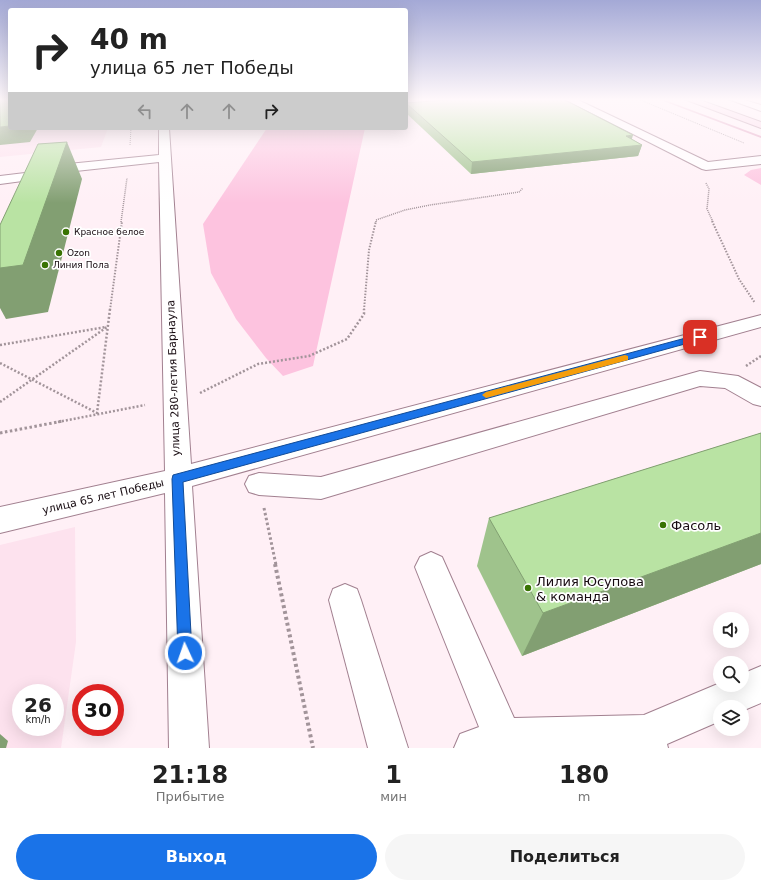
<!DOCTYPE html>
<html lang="ru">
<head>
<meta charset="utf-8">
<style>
	body { margin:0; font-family:"DejaVu Sans",sans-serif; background:#f6f6f6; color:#222; height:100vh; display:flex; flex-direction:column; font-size:15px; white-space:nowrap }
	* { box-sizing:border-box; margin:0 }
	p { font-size:13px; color:#767676 }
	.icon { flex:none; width:22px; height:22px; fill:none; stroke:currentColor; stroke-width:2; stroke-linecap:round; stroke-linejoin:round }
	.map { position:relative; height:748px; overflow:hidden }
	.details { display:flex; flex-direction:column; background:#fff; flex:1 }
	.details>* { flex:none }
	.hud { position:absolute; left:8px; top:8px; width:400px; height:122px; border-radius:4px; box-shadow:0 4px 16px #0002; background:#fff; color:#222; overflow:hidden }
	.tools { position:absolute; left:713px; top:612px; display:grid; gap:8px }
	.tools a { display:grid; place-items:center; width:36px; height:36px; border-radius:50%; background:#fff; box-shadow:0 4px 16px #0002; font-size:20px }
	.speed { position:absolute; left:12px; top:684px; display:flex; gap:8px; font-size:20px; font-weight:700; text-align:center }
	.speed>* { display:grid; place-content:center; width:52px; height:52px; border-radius:50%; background:#fff; box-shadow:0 4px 16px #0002; line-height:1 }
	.speed small { font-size:10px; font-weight:400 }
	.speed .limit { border:6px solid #d22; background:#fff; color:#111 }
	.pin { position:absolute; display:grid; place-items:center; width:34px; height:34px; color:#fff; margin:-17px; border-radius:8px; box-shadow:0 2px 6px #0006 }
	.me { position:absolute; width:44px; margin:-22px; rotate:357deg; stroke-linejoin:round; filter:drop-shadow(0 0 3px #0008) }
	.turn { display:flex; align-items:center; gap:14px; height:84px; padding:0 16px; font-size:18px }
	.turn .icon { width:52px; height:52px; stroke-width:2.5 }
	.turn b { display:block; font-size:28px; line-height:34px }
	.lanes { display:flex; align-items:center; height:38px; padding:0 16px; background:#0003; justify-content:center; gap:20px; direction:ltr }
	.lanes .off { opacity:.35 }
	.eta { display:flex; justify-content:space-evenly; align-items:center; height:68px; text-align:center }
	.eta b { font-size:24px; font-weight:700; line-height:28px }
	.cta { display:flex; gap:8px; margin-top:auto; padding:8px 16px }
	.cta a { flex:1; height:46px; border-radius:24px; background:#1a73e8; color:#fff; font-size:16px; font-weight:700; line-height:46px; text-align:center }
	.cta a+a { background:#f6f6f6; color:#222 }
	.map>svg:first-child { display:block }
	.built { fill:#fde2ee; fill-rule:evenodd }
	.green { fill:#fdc3df }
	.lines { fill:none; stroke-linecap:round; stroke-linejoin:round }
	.stream { fill:#df98ba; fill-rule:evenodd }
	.minor-casing { stroke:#a28090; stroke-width:2 }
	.major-casing { stroke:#a97d92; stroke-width:2 }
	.path-far5 { stroke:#a2949a; stroke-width:1; stroke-dasharray:1 1; stroke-linecap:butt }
	.path-far4 { stroke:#a2949a; stroke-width:1.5; stroke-dasharray:1 1; stroke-linecap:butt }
	.path-far3 { stroke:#a2949a; stroke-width:2; stroke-dasharray:1.5 1.5; stroke-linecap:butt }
	.path-far2 { stroke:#a2949a; stroke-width:2.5; stroke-dasharray:2 2; stroke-linecap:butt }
	.path-far1 { stroke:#a2949a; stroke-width:3; stroke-dasharray:2.5 2.5; stroke-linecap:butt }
	.path { stroke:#a2949a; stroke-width:4; stroke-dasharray:3 3; stroke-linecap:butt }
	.minor { fill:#fff; fill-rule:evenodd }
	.major { fill:#fbd6e8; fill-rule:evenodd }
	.wall { fill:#9fc38c }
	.shaded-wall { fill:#829f72 }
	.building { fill:#b9e3a3; stroke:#829f72 }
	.route { fill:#1a73e8; stroke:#114b97 }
	.slow { fill:#f59e0b }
	.poi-dot { fill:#397303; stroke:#fff; stroke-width:1.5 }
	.labels { text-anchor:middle; stroke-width:3.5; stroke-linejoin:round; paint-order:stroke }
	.far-poi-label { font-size:9px; fill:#170b11; stroke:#fff; text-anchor:start }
	.street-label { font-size:11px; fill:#170b11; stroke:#fff }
	.near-poi-label { font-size:13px; fill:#170b11; stroke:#fff; text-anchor:start }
</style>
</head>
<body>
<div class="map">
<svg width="761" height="748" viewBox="0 0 761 748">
	<rect width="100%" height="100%" fill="#fff0f6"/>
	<!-- built -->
	<g class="built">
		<polygon points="0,100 10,128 108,128 101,147 0,157"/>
		<path d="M75,527L76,642L61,748H0V545ZM21,693H55V727H21Z"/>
	</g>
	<!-- green -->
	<g class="green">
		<polygon points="267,128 365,128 313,366 283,376 266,358 236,319 211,273 203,224"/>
		<polygon points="761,168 761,185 744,175 751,170"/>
	</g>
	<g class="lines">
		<!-- stream -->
		<polygon class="stream" points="658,99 662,99 761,136 761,138"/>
		<defs>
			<g id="minor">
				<polygon points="564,99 576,99 708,162 761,156 761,164 706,170 702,169"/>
				<polygon points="728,99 741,99 761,105 761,111"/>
				<polygon points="159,128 169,128 191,464 761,315 761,327 192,486 209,748 169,748 165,493 0,533 0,507 165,471 159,162 48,174 42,170 48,166 159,155"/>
				<polygon points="25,173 31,177 30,180 0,184 0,176"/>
				<polygon points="700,371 738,376 761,388 761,406 753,404 725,388 700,386 321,499 259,495 249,492 245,484 249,476 259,473 321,477"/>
				<polygon points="431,552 442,557 514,718 644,715 720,683 720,685 742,685 742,674 761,666 761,703 742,711 742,707 720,707 720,721 667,744 668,748 454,748 460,734 479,727 415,567 420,557"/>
				<polygon points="345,584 357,589 361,600 408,748 368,748 329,600 333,589"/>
			</g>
			<polygon id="major" points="684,99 697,99 761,122 761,128"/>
		</defs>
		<!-- minor casing -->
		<use href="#minor" class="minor-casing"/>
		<!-- major casing -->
		<use href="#major" class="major-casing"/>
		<!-- path-far5 -->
		<g class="path-far5">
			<polyline points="638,99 744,143"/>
			<polyline points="130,145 131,128"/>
		</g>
		<!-- path-far4 -->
		<g class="path-far4">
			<polyline points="706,183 709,189 707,209 713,222"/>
			<polyline points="121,222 127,178"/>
			<polyline points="376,222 376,220 405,210 430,205 519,192 523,188"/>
		</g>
		<!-- path-far3 -->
		<g class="path-far3">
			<polyline points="712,221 739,279 755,303"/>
			<polyline points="110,310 122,221"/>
			<polyline points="364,310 369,250 376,221"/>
		</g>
		<!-- path-far2 -->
		<g class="path-far2">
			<polyline points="0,345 106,327"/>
			<polyline points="0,363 97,413 110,309"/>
			<polyline points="746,366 761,356"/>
			<polyline points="200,393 258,364 309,356 347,339 364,314 364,309"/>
			<polyline points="0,402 107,327"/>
			<polyline points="58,422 145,405"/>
		</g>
		<!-- path-far1 -->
		<g class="path-far1">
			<polyline points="0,433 63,421"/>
			<polyline points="264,508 276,565"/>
		</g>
		<!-- path -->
		<polyline class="path" points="275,564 313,748"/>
		<!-- minor -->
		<use href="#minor" class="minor"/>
		<!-- major -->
		<use href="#major" class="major"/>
	</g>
	<!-- wall -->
	<g class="wall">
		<polygon points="406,103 632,139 642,145 638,156 471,174 406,113"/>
		<polygon points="761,433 761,564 522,656 477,566 489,518"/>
	</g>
	<!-- shaded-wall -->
	<g class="shaded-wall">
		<polygon points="10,126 10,128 38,128 30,142 0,145 0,127"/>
		<polygon points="633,135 630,146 642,145 638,156 471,174 472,162"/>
		<polygon points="67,142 82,179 48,312 6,319 0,308 0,268"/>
		<polygon points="761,533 761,564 522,656 543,613"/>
		<polygon points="0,734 8,741 6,748 0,748"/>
	</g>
	<!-- building -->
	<g class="building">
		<polygon points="0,99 10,99 10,126 0,127"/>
		<polygon points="458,99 563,99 633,135 626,136 642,145 472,162 406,103"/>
		<polygon points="67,142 23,265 0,268 0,225 38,144"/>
		<polygon points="761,433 761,533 543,613 489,518"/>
	</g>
	<!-- sky -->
	<linearGradient id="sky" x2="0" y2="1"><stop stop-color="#a4a9d6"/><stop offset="0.49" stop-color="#fff8fb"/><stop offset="1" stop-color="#fff8fb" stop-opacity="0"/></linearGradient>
	<rect width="761" height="203" fill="url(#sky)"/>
	<!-- route -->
	<polygon class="route" points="697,335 700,335 704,337 703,339 183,482 192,653 190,658 185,660 180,658 178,653 172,479 173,475"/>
	<!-- slow -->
	<polygon class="slow" points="625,355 628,356 628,360 486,398 482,395 486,392"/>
	<!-- markers -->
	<g class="poi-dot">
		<circle cx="66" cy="232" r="4"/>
		<circle cx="59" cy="253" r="4"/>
		<circle cx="45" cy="265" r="4"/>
		<circle cx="663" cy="525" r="4"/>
		<circle cx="528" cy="588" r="4"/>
	</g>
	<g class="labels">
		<!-- far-poi labels -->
		<g class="far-poi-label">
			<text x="74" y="235">Красное белое</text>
			<text x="67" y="256">Ozon</text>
			<text x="53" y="268">Линия Пола</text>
		</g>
		<!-- street labels -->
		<g class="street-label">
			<text transform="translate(173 378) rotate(-92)" y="4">улица 280-летия Барнаула</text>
			<text transform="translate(103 496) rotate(-13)" y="4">улица 65 лет Победы</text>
		</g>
		<!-- near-poi labels -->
		<g class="near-poi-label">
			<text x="671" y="530">Фасоль</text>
			<text x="536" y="586">Лилия Юсупова<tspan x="536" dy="15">&amp; команда</tspan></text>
		</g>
	</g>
</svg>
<div class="tools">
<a><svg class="icon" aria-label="sound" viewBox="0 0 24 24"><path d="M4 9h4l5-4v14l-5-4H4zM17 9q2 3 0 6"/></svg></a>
<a><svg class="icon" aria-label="search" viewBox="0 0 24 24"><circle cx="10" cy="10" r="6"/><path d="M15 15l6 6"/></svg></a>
<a><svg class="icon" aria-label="layers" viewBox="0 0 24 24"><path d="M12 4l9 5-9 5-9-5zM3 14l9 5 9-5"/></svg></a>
</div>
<div class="speed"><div>26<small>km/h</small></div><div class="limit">30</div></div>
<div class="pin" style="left:700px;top:337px;background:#d93025"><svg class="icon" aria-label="arrive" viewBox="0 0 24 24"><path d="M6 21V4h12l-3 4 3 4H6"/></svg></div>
<svg class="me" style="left:185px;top:653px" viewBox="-20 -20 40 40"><circle r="17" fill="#1a73e8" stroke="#fff" stroke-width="3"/><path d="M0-11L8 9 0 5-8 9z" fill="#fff"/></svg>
<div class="hud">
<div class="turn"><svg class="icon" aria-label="right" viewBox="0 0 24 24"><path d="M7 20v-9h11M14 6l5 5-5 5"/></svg><div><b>40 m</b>улица 65 лет Победы</div></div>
<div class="lanes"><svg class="icon off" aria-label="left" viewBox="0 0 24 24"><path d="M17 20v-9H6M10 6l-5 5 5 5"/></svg><svg class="icon off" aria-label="ahead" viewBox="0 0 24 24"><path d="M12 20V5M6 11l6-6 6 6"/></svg><svg class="icon off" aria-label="ahead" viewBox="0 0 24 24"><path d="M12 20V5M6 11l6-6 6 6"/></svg><svg class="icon" aria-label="right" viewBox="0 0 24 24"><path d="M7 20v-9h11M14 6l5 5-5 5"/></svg></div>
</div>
</div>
<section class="details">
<div class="eta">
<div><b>21:18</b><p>Прибытие</p></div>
<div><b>1</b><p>мин</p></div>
<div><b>180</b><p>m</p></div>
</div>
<div class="cta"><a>Выход</a><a>Поделиться</a></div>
</section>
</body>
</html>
